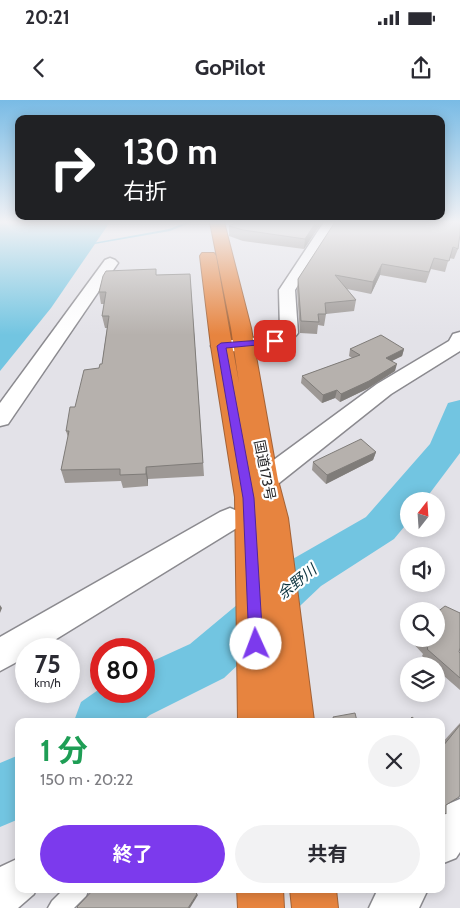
<!DOCTYPE html>
<html lang="ja">
<head>
<meta charset="utf-8">
<style>
	body { margin:0; font-family:Cabin,"Noto Sans JP",sans-serif; background:#f2f2f3; color:#2b2b33; height:100vh; display:flex; flex-direction:column; font-size:19px; white-space:nowrap }
	* { box-sizing:border-box; margin:0 }
	p { font-size:16px; color:#7c7c81 }
	.icon { flex:none; width:28px; height:28px; fill:none; stroke:currentColor; stroke-width:2; stroke-linecap:round; stroke-linejoin:round }
	.map { position:relative; flex:1; overflow:hidden }
	.side { position:absolute; left:15px; top:618px; width:430px; height:175px; display:flex; flex-direction:column; background:#fff; border-radius:10px; box-shadow:0 2px 12px #0003 }
	.side>* { flex:none }
	.top-card { position:absolute; left:15px; top:15px; width:430px; height:105px; border-radius:10px; box-shadow:0 2px 12px #0003; background:#202124; color:#fff; overflow:hidden }
	.needle { width:32px; rotate:17deg }
	.controls { position:absolute; left:400px; top:392px; display:grid; gap:10px }
	.controls a { display:grid; place-items:center; width:45px; height:45px; border-radius:50%; background:#fff; box-shadow:0 2px 12px #0003; font-size:25px }
	.speed { position:absolute; left:15px; top:538px; display:flex; gap:10px; font-size:25px; font-weight:700; text-align:center }
	.speed>* { display:grid; place-content:center; width:65px; height:65px; border-radius:50%; background:#fff; box-shadow:0 2px 12px #0003; line-height:1 }
	.speed small { font-size:12px; font-weight:400 }
	.speed .limit { border:8px solid #d22; background:#fff; color:#111 }
	.pin { position:absolute; display:grid; place-items:center; width:42px; height:42px; color:#fff; margin:-21px; border-radius:10px; box-shadow:0 2px 8px #0006 }
	.me { position:absolute; width:55px; margin:-28px; rotate:358deg; stroke-linejoin:round; filter:drop-shadow(0 0 4px #0008) }
	.turn { display:flex; align-items:center; gap:18px; height:105px; padding:0 25px; font-size:22px }
	.turn .icon { width:65px; height:65px; stroke-width:2.5 }
	.turn b { display:block; font-size:35px; line-height:42px }
	.round { display:grid; place-items:center; flex:none; width:52px; height:52px; border-radius:26px; background:#f2f2f3 }
	.overview { display:flex; align-items:center; justify-content:space-between; height:85px; padding:0 25px }
	h1 { font-size:30px; font-weight:700; line-height:38px; color:#1e9e55 }
	.primary-button { display:flex; gap:10px; margin-top:auto; padding:10px 25px }
	.primary-button a { flex:1; height:58px; border-radius:30px; background:#7c3aed; color:#fff; font-size:20px; font-weight:700; line-height:58px; text-align:center }
	.primary-button a+a { background:#f2f2f3; color:#2b2b33 }
	.status { display:flex; justify-content:space-between; align-items:center; height:35px; padding:0 25px; background:#fff; direction:ltr }
	.status svg { height:14px; fill:currentColor }
	header { display:flex; justify-content:space-between; align-items:center; height:65px; padding:0 25px; background:#fff; font-size:22px; font-weight:700 }
	.map>svg:first-child { display:block }
	.water { fill:#72c5e1 }
	.lines { fill:none; stroke-linecap:round; stroke-linejoin:round }
	.stream { fill:#72c5e1; fill-rule:evenodd }
	.river { fill:#72c5e1; fill-rule:evenodd }
	.lane-casing { stroke:#8b8a8f; stroke-width:3 }
	.street-casing { stroke:#8b8a8f; stroke-width:3 }
	.highway-casing { stroke:#a46337; stroke-width:2 }
	.lane { fill:#fff; fill-rule:evenodd }
	.street { fill:#fff; fill-rule:evenodd }
	.highway { fill:#e7843f; fill-rule:evenodd }
	.wall { fill:#9d9895 }
	.shaded-wall { fill:#7f7c79 }
	.building { fill:#b6b1ad; stroke:#7f7c79 }
	.route { fill:#7c3aed; stroke:#51269a }
	.labels { text-anchor:middle; stroke-width:4.5; stroke-linejoin:round; paint-order:stroke }
	.street-label { font-size:14px; fill:#272729; stroke:#fff }
	.water-label { font-size:15px; font-style:italic; fill:#0a323e; stroke:#fff }
</style>
</head>
<body>
<div class="status"><b>20:21</b><svg viewBox="0 0 49 12"><path d="M0 12V9h3v3zM5 12V6h3v6zM10 12V3h3v9zM15 12V0h3v12zM26 1h20v11H26zM47 4h2v5h-2z"/></svg></div>
<header><svg class="icon" aria-label="back" viewBox="0 0 24 24"><path d="M15 5l-7 7 7 7"/></svg>GoPilot<svg class="icon" aria-label="share" viewBox="0 0 24 24"><path d="M12 15V3M7 8l5-5 5 5M5 13v7h14v-7"/></svg></header>
<div class="map">
<svg width="460" height="808" viewBox="0 0 460 808">
	<rect width="100%" height="100%" fill="#e3e2e8"/>
	<!-- water -->
	<polygon class="water" points="0,122 110,122 51,208 0,271"/>
	<g class="lines">
		<!-- stream -->
		<polygon class="stream" points="187,122 192,122 170,131 89,145 87,144 169,129"/>
		<!-- river -->
		<g class="river">
			<polygon points="460,300 460,353 424,401 409,401 409,421 394,439 321,486 224,578 150,615 142,621 74,621 81,602 101,588 101,591 144,591 144,565 190,544 291,460 366,417 430,344 448,303"/>
			<polygon points="19,655 19,719 0,727 0,663"/>
		</g>
		<defs>
			<polygon id="lane" points="64,789 89,789 86,796 74,808 48,808 52,801"/>
			<g id="street">
				<path d="M324,122H338L295,190L298,233C285,252 242,250 221,252L214,250L211,246L214,242L271,236L280,231L279,190Z"/>
				<polygon points="110,158 115,160 118,163 8,324 0,326 0,303 105,160"/>
				<path d="M460,232V251L391,294L274,387C263,399 259,407 242,402L238,395L242,388L256,373L377,284L449,241L453,234Z"/>
				<polygon points="230,408 240,412 243,419 240,426 40,549 26,549 26,557 0,571 0,537 220,412"/>
				<polygon points="460,699 460,752 456,758 441,764 441,710 446,705"/>
				<polygon points="19,758 19,789 36,789 34,794 18,808 0,808 0,767"/>
				<polygon points="378,789 428,789 419,808 369,808"/>
			</g>
			<g id="highway">
				<polygon points="210,122 224,122 251,228 278,380 288,418 314,621 276,621 275,608 276,621 238,621 235,397 211,246 200,156 202,153 214,153 216,156 239,283 231,228"/>
				<polygon points="237,789 283,789 284,808 238,808"/>
				<polygon points="290,789 336,789 338,808 292,808"/>
			</g>
		</defs>
		<!-- lane casing -->
		<use href="#lane" class="lane-casing"/>
		<!-- street casing -->
		<use href="#street" class="street-casing"/>
		<!-- highway casing -->
		<use href="#highway" class="highway-casing"/>
		<!-- lane -->
		<use href="#lane" class="lane"/>
		<!-- street -->
		<use href="#street" class="street"/>
		<!-- highway -->
		<use href="#highway" class="highway"/>
	</g>
	<!-- wall -->
	<g class="wall">
		<polygon points="237,122 322,122 304,149 243,141 229,136 229,126"/>
		<polygon points="335,122 458,149 454,159 449,158 445,172 431,169 426,183 380,175 371,194 347,189 356,200 354,211 326,214 324,226 318,225 317,234 300,233 297,190 298,179"/>
		<polygon points="190,174 204,376 148,379 148,386 123,388 121,381 65,383 61,370 68,337 66,331 75,307 102,264 107,228 105,228 102,216 104,204 101,204 99,192 157,175"/>
		<polygon points="350,249 404,249 402,256 392,261 395,271 367,289 340,302 335,298 322,303 301,283 302,276 352,258 349,256"/>
		<polygon points="376,352 373,360 326,384 312,370 313,362"/>
		<polygon points="460,512 460,548 459,552 460,553 460,590 436,569 436,566 433,566 422,556 423,554 409,539 436,539"/>
		<polygon points="460,623 460,695 446,705 446,714 441,716 441,644"/>
	</g>
	<!-- shaded-wall -->
	<g class="shaded-wall">
		<polygon points="316,122 322,122 304,149 305,139"/>
		<polygon points="382,164 380,175 371,194 373,182"/>
		<polygon points="404,249 402,256 383,265 386,258"/>
		<polygon points="397,264 395,271 367,289 340,302 341,294"/>
		<polygon points="337,290 335,298 322,303 323,295"/>
		<polygon points="376,352 373,360 326,384 327,375"/>
		<polygon points="146,367 148,379 148,386 146,374"/>
		<polygon points="0,505 2,508 0,513"/>
		<polygon points="197,794 198,795 190,808 188,808"/>
	</g>
	<!-- building -->
	<g class="building">
		<polygon points="237,122 316,122 305,139 243,130 229,126"/>
		<polygon points="335,122 454,122 460,123 460,134 458,149 453,147 449,161 434,158 429,172 382,164 373,182 335,175 356,200 325,203 326,214 318,214 319,222 301,221 298,179"/>
		<polygon points="156,169 156,175 190,174 203,363 146,367 146,374 120,375 120,369 61,370 69,331 66,331 70,307 75,307 84,270 99,268 100,264 102,264 109,216 102,216 106,192 99,192 103,176 106,171"/>
		<polygon points="381,235 404,249 386,258 397,264 369,281 341,294 337,290 323,295 302,276 360,255 350,249"/>
		<polygon points="361,339 376,352 327,375 313,362"/>
		<polygon points="445,506 460,513 460,548 459,552 460,553 460,578 427,549 428,548 420,539 436,539 436,513"/>
		<polygon points="355,613 357,621 334,621 333,617"/>
		<polygon points="412,617 417,621 408,621"/>
		<polygon points="460,625 460,695 459,697 446,705 446,714 441,709 441,644 443,646"/>
		<polygon points="94,789 194,789 194,790 197,794 188,808 78,808 77,807"/>
	</g>
	<!-- sky -->
	<linearGradient id="sky" x2="0" y2="1"><stop stop-color="#79bbe5"/><stop offset="0.52" stop-color="#f2f2f5"/><stop offset="1" stop-color="#f2f2f5" stop-opacity="0"/></linearGradient>
	<rect width="460" height="235" fill="url(#sky)"/>
	<!-- route -->
	<polygon class="route" points="275,239 279,241 278,243 226,248 254,398 263,544 261,549 256,551 251,549 249,544 243,398 217,246 221,243"/>
	<g class="labels">
		<!-- street labels -->
		<g class="street-label">
			<text transform="translate(265 370) rotate(79)" y="5">国道173号</text>
		</g>
		<!-- water labels -->
		<g class="water-label">
			<text transform="translate(297 482) rotate(-39)" y="5">余野川</text>
		</g>
	</g>
</svg>
<div class="controls">
<a><svg class="needle" viewBox="-14 -14 28 28"><path d="M0-13l5 13h-10z" fill="#e53935"/><path d="M0 13l5-13h-10z" fill="#7c7c81"/></svg></a>
<a><svg class="icon" aria-label="sound" viewBox="0 0 24 24"><path d="M4 9h4l5-4v14l-5-4H4zM17 9q2 3 0 6"/></svg></a>
<a><svg class="icon" aria-label="search" viewBox="0 0 24 24"><circle cx="10" cy="10" r="6"/><path d="M15 15l6 6"/></svg></a>
<a><svg class="icon" aria-label="layers" viewBox="0 0 24 24"><path d="M12 4l9 5-9 5-9-5zM3 14l9 5 9-5"/></svg></a>
</div>
<div class="speed"><div>75<small>km/h</small></div><div class="limit">80</div></div>
<div class="pin" style="left:275px;top:241px;background:#d93025"><svg class="icon" aria-label="arrive" viewBox="0 0 24 24"><path d="M6 21V4h12l-3 4 3 4H6"/></svg></div>
<svg class="me" style="left:256px;top:544px" viewBox="-20 -20 40 40"><circle r="19" fill="#fff"/><path d="M0-13L10 11 0 6-10 11z" fill="#7c3aed"/></svg>
<div class="top-card">
<div class="turn"><svg class="icon" aria-label="right" viewBox="0 0 24 24"><path d="M7 20v-9h11M14 6l5 5-5 5"/></svg><div><b>130 m</b>右折</div></div>
</div>
<section class="side">
<div class="overview"><div><h1>1 分</h1><p>150 m · 20:22</p></div><a class="round"><svg class="icon" aria-label="close" viewBox="0 0 24 24"><path d="M6 6l12 12M18 6L6 18"/></svg></a></div>
<div class="primary-button"><a>終了</a><a>共有</a></div>
</section>
</div>
</body>
</html>
